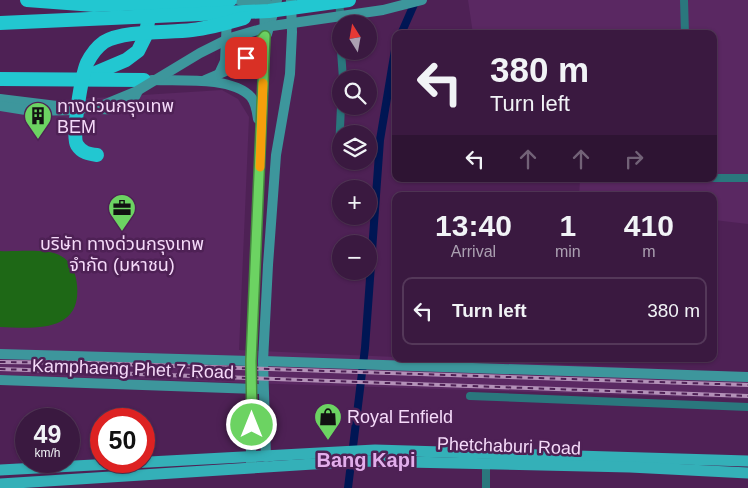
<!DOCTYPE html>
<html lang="en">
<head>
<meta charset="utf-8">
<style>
	body { margin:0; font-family:Arial,"Noto Sans Thai",sans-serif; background:#412247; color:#f1f3f6; height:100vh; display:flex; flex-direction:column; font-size:19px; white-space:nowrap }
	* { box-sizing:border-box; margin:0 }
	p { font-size:16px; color:#aba0b1 }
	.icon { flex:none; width:28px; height:28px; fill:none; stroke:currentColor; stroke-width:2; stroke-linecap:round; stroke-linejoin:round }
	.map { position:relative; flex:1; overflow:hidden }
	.sheet { position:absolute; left:392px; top:192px; width:325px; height:170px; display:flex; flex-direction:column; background:#3a1940; border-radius:10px; box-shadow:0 1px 4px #0004,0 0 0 1px #543859 }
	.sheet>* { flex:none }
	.banner { position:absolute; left:392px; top:30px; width:325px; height:152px; border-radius:10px; box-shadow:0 1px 4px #0004,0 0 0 1px #543859; background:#3a1940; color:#f1f3f6; overflow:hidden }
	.needle { width:32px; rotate:349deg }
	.controls { position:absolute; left:332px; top:15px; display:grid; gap:10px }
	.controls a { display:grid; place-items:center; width:45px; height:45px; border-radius:50%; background:#3a1940; box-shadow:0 1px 4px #0004,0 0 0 1px #543859; font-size:25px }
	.speed { position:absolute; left:15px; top:408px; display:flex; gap:10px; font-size:25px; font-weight:700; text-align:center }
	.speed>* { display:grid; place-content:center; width:65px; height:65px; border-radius:50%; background:#3a1940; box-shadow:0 1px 4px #0004,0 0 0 1px #543859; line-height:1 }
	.speed small { font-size:12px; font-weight:400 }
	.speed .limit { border:8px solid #d22; background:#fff; color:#111 }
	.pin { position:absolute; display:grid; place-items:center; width:42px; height:42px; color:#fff; margin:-21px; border-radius:10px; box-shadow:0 2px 8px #0006 }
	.me { position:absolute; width:55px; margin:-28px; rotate:0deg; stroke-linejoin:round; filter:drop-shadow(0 0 4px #0008) }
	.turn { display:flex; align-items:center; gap:18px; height:105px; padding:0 15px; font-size:22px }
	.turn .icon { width:65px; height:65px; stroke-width:2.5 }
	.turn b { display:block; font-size:35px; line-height:42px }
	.lanes { display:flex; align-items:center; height:48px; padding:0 15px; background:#0003; justify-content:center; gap:25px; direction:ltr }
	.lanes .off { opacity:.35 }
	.eta { display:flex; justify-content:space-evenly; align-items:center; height:85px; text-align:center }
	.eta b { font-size:30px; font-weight:600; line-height:35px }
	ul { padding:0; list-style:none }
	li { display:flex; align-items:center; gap:15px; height:68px; margin:0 10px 8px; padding:0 5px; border:2px solid #543859; border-radius:10px }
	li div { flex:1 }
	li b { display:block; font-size:19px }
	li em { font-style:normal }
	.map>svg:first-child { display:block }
	.built { fill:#5a2862 }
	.green { fill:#1e6816 }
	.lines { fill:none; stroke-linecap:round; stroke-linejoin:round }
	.canal { stroke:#001654; stroke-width:8 }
	.street { stroke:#2a777d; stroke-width:8 }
	.secondary { stroke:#3d969c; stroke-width:10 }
	.primary { stroke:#34b0b8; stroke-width:11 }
	.highway { stroke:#22c7d1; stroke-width:14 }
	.rail-casing { stroke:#b391b8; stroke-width:4 }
	.rail { stroke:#4e2155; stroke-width:2; stroke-dasharray:5.5; stroke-linecap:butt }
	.secondary-bridge { stroke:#3d969c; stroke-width:10 }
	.highway-bridge { stroke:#22c7d1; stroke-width:14 }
	.route-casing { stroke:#468940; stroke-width:12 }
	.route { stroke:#6cd362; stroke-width:9 }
	.slow { stroke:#f59e0b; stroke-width:9 }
	.labels { text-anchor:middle; stroke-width:5; stroke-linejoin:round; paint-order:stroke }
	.poi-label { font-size:18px; fill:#f5daf9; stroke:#4e2155; text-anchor:start }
	.street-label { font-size:18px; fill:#f5daf9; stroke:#4e2155 }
	.quarter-label { font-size:20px; font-weight:bold; fill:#e2aeeb; stroke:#4e2155 }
</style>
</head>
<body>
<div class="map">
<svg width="748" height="488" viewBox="0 0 748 488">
	<rect width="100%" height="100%" fill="#4e2155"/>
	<!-- built -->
	<g class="built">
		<polygon points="468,0 748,0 748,224 714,220 714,196 579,196 580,179 714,179 714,34 473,34"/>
		<polygon points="222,90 238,99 249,117 239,350 396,357 396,359 436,359 748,373 748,399 0,375 0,104"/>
	</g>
	<!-- green -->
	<path class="green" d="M0,251C16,252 48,248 61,256C72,262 76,274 77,285C82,334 32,328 0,327Z"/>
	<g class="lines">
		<!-- canal -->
		<g class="canal">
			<polyline points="401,34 416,0"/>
			<polyline points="348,488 365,348 380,140 396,44"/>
		</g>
		<!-- street -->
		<g class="street">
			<polyline points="339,0 341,24"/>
			<polyline points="684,0 685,34"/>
			<polyline points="341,51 343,79"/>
			<polyline points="339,150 341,106"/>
			<polyline points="714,178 748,178"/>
			<polyline points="470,396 748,407"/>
			<polyline points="486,488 486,464"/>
		</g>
		<!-- secondary -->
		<g class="secondary">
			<polyline points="239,0 264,5 270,5"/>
			<polyline points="219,74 225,61 227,18"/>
			<path d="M152,80C178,81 232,76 251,97C256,103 257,112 258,119"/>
			<polyline points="205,80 226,71 245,58 267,34 277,0"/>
			<polyline points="0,99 65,107"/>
			<path d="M94,109C106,109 123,111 131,102C135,99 137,92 140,87"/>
			<polyline points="0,354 251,361"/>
			<polyline points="263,361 748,377"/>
			<polyline points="0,380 258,389"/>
			<polyline points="266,457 263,361 268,265 276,155 290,74 292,32 291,0"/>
			<polyline points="251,464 251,361 265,41 264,0"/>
		</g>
		<!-- primary -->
		<g class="primary">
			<polyline points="0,470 375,450 748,461"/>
			<polyline points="0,484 361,461 630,467 748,473"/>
		</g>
		<!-- highway -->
		<g class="highway">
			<polyline points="86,77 126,60 138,51 145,37 150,12 148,6"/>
			<polyline points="0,79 144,80"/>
		</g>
		<defs>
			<g id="rail">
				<polyline points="0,362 88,363 748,385"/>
				<polyline points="0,369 748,396"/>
			</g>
		</defs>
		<!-- rail casing -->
		<use href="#rail" class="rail-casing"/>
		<!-- rail -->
		<use href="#rail" class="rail"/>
		<!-- secondary-bridge -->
		<polyline class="secondary-bridge" points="0,106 32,111 74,110 103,105 137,91 200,53 230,38 272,26 383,10 422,0"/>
		<!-- highway-bridge -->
		<g class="highway-bridge">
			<polyline points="27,0 94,5 230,0"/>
			<polyline points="0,23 269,11 349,0"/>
			<path d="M97,155C89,154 82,153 77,145C71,135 82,75 87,63C91,55 97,47 104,42C124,30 168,33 192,30C210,28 227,23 244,18"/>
		</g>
	</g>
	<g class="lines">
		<defs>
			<polyline id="route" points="246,58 265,36 251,361 252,425"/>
		</defs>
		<!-- route casing -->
		<use href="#route" class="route-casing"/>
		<!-- route -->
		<use href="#route" class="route"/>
		<!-- slow -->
		<polyline class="slow" points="260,167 263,83"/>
	</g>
	<!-- icons -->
	<defs>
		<symbol id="building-pin" viewBox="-11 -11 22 30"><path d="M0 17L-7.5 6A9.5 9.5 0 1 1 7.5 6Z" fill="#6cd362" stroke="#4e2155"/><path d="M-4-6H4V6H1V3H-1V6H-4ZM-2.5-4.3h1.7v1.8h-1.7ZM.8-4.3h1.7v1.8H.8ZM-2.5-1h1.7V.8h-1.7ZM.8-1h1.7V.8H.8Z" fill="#111"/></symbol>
		<symbol id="office-pin" viewBox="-11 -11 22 30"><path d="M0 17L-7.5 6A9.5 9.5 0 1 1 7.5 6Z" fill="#6cd362" stroke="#4e2155"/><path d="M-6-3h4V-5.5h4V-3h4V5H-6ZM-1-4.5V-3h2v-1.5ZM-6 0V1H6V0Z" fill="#111"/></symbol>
		<symbol id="shop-pin" viewBox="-11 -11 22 30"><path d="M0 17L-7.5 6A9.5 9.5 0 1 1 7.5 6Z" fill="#6cd362" stroke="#4e2155"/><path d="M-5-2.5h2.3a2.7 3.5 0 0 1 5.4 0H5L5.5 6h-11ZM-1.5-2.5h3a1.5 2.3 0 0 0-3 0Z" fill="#111"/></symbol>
	</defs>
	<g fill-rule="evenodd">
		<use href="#building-pin" x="22" y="100" width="32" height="43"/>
		<use href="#office-pin" x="106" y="192" width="32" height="43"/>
		<use href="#shop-pin" x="312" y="401" width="32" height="43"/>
	</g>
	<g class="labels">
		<!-- poi labels -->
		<g class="poi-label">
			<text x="57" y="112">ทางด่วนกรุงเทพ<tspan x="57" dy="21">BEM</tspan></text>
			<text x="122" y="250" text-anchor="middle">บริษัท ทางด่วนกรุงเทพ<tspan x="122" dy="21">จำกัด (มหาชน)</tspan></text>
			<text x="347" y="423">Royal Enfield</text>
		</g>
		<!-- street labels -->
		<g class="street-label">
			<text transform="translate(133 369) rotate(2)" y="6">Kamphaeng Phet 7 Road</text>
			<text transform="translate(509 446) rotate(2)" y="6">Phetchaburi Road</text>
		</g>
		<!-- quarter labels -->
		<g class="quarter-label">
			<text x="366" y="467">Bang Kapi</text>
		</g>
	</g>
</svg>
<div class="controls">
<a><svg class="needle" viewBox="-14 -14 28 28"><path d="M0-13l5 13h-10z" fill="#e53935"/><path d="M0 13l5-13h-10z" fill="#aba0b1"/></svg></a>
<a><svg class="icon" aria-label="search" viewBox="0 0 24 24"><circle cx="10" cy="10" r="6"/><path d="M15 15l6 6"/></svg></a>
<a><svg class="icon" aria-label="layers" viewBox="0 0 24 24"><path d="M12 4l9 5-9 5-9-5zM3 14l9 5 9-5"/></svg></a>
<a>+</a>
<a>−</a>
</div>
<div class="speed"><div>49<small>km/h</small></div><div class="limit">50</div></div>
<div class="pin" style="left:246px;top:58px;background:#d93025"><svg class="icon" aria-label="arrive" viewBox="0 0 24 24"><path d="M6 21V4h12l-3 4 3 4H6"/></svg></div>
<svg class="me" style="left:252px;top:425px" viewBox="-20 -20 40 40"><circle r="17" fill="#6cd362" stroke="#fff" stroke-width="3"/><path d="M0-11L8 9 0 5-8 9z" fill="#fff"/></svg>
<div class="banner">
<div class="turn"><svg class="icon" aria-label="left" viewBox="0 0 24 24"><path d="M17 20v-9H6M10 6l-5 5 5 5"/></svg><div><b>380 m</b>Turn left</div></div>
<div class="lanes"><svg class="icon" aria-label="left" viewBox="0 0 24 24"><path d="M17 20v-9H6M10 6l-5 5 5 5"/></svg><svg class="icon off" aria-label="ahead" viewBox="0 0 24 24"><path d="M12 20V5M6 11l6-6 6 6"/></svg><svg class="icon off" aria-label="ahead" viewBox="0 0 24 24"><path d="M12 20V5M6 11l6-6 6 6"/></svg><svg class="icon off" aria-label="right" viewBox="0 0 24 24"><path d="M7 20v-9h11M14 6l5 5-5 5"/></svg></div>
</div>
<section class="sheet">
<div class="eta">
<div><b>13:40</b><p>Arrival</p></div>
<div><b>1</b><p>min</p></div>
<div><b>410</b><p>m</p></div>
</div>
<ul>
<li><svg class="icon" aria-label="left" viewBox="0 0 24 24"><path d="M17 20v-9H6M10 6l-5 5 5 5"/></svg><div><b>Turn left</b></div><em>380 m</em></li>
</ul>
</section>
</div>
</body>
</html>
